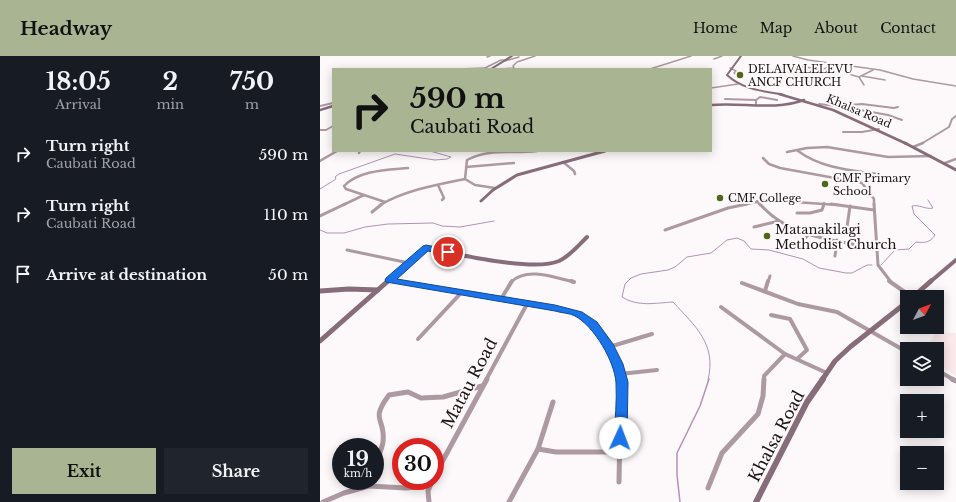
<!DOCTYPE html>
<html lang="en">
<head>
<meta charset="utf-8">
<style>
	body { margin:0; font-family:"Libre Baskerville",serif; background:#20242c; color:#f1f3f6; height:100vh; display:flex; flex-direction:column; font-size:15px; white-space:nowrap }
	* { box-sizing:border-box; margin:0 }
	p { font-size:13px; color:#9ea1a6 }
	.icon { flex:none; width:22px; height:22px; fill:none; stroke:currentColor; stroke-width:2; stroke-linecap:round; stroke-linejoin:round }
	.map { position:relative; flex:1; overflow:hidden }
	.sheet { display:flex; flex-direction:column; background:#171b24; width:320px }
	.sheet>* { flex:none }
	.hud { position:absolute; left:12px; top:12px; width:380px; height:84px; border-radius:0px; box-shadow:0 2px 10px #0003; background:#a8b492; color:#111; overflow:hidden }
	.needle { width:26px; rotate:49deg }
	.tools { position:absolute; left:580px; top:234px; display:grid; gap:8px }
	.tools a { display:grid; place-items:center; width:44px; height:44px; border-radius:0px; background:#171b24; box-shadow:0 2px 10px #0003; font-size:20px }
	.speed { position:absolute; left:12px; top:382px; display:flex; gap:8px; font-size:20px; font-weight:700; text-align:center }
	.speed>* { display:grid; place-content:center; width:52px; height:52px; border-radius:50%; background:#171b24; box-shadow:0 2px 10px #0003; line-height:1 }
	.speed small { font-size:10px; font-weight:400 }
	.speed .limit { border:6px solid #d22; background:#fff; color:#111 }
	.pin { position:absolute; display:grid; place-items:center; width:34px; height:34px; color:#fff; margin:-17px; border:2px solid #fff; border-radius:50%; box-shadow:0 1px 4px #0007 }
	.me { position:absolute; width:44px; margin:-22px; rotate:2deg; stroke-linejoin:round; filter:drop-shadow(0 0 3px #0008) }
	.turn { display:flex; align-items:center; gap:14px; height:84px; padding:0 12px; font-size:18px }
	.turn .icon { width:52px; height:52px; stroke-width:2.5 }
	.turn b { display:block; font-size:28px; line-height:34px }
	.eta { display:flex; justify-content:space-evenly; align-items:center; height:68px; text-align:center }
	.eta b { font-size:24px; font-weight:800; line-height:28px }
	.button { display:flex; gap:8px; margin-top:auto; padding:8px 12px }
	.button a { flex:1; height:46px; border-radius:0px; background:#a8b492; color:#111; font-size:16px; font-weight:800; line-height:46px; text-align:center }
	.button a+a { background:#20242c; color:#f1f3f6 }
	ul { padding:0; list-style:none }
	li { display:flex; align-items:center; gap:12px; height:60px; padding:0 12px }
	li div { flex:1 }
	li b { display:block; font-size:15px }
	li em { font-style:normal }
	header { display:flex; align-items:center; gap:24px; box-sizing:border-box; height:56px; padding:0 20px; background:#a8b492; color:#111 }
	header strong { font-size:19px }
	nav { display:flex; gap:22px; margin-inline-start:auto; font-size:14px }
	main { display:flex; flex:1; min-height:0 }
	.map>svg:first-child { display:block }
	.built { fill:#fbe9eb }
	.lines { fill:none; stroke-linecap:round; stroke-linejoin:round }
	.stream-far1 { stroke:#b293b3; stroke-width:1 }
	.stream { stroke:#b293b3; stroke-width:1.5 }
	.street-far5 { stroke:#ad99a2; stroke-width:1.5 }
	.street-far4 { stroke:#ad99a2; stroke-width:2 }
	.street-far3 { stroke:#ad99a2; stroke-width:2.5 }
	.street-far2 { stroke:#ad99a2; stroke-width:3 }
	.street-far1 { stroke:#ad99a2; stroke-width:4 }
	.street { stroke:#ad99a2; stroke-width:5 }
	.secondary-far5 { stroke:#876c79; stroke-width:2 }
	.secondary-far4 { stroke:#876c79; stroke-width:2.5 }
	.secondary-far3 { stroke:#876c79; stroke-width:3 }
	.secondary-far2 { stroke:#876c79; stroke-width:4 }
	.secondary-far1 { stroke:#876c79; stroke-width:5 }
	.secondary { stroke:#876c79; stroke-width:6 }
	.route { fill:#1a73e8; stroke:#114b97 }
	.poi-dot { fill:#4f6818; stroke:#fdf8f9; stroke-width:1.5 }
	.labels { text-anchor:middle; stroke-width:4; stroke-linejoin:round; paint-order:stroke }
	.far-poi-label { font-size:11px; fill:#1b1515; stroke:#fdf8f9; text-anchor:start }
	.far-street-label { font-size:11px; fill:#1b1515; stroke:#fdf8f9 }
	.poi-label { font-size:13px; fill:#1b1515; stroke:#fdf8f9; text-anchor:start }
	.near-street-label { font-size:16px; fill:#1b1515; stroke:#fdf8f9 }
</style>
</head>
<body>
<header>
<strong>Headway</strong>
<nav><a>Home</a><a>Map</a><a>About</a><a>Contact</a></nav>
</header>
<main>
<section class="sheet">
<div class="eta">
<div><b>18:05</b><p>Arrival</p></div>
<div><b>2</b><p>min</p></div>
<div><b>750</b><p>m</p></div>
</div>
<ul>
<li><svg class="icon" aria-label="right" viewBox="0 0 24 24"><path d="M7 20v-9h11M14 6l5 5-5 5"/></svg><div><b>Turn right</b><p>Caubati Road</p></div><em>590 m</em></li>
<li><svg class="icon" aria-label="right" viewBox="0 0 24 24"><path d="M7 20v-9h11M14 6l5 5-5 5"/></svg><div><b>Turn right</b><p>Caubati Road</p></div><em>110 m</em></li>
<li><svg class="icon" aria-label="arrive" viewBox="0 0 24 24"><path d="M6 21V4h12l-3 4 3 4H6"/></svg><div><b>Arrive at destination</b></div><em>50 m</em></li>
</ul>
<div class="button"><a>Exit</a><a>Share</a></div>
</section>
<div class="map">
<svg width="636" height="446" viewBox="0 0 636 446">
	<rect width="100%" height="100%" fill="#fdf8f9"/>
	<!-- built -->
	<polygon class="built" points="617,276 636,277 636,320 617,307 617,293 605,293"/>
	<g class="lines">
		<!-- stream-far1 -->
		<g class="stream-far1">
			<polyline points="0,133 16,123 15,121 19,118 75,98 115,104 127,103 131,101 110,95"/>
			<polyline points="0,174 7,177 24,177 45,171 68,168 113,167 122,170 140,171 174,165"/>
			<path d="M561,209L575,194L589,193L596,186C604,187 610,187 615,179L594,158L592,150C599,148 606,154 613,152L608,144"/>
			<path d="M388,324C397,288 375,270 353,246C335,247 318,251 302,241L305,228L311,222L321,218L348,214L355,211L367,201L391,197L407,184L417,182L424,185L431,193L449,194L483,203L499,212L526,217H532L547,209H552"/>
		</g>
		<!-- stream -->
		<polyline class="stream" points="360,446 357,419 357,397 380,350 389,323"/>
		<!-- street-far5 -->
		<g class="street-far5">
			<polyline points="473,0 488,4 560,14 593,23 636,30"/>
			<polyline points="167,1 170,0"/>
			<polyline points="394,3 402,0"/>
			<polyline points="185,5 199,1"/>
			<polyline points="474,9 503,14"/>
			<polyline points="165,12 181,4 186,4"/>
			<polyline points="410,12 416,15 414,17 415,18"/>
			<polyline points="138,13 166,12"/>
			<polyline points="182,13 194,12 193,10 197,6 215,0"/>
			<polyline points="330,13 371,0"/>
			<polyline points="462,15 487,20"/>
			<polyline points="525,17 539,21"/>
			<polyline points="542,20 565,24"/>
			<polyline points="476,23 500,16 513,7"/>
			<polyline points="544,29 539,21 553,14"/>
			<polyline points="391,32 418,28"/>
		</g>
		<!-- street-far4 -->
		<g class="street-far4">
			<polyline points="405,43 436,44"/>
			<polyline points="499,48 517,50 542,48 574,52 578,51"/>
			<polyline points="436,49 436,44 440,41 457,44"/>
			<polyline points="0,50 13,47"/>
			<polyline points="524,51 568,59 582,64"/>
			<polyline points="0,74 6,74 13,70"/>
			<polyline points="523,76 542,76 559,73"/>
			<polyline points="601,88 629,71 632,63 636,60"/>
		</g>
		<!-- street-far3 -->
		<g class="street-far3">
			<polyline points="593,91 603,87"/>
			<path d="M478,95C501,112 529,114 557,118"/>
			<polyline points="467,96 487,92 507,91 568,101 611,100"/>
			<polyline points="39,97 40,95"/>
			<polyline points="443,102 449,108 460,112 542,127 554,143 554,149"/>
			<polyline points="0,105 17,95"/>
			<polyline points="243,106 254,115 255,118"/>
			<polyline points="625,107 636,103"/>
			<polyline points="146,111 194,107"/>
			<polyline points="118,129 124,142 122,144"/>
			<path d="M175,132L155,129L145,123L147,104C169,92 193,98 217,95"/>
			<polyline points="437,145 440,149"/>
			<path d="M65,146L26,133L24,130C39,114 67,114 88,112"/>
			<polyline points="23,149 44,139"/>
			<path d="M60,149C86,134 116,129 145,123"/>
			<polyline points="422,149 446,144 518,149"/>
			<polyline points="503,149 504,147"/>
		</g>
		<!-- street-far2 -->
		<g class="street-far2">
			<path d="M440,148C468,181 516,185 556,192"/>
			<polyline points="511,148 554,154"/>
			<polyline points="554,148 558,209 571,226"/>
			<polyline points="52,156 62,148"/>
			<polyline points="477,157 490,157 502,154 504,148"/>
			<polyline points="0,160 25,148"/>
			<polyline points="434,171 459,165"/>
			<polyline points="527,171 530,150"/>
			<polyline points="345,174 408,152 427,148"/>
			<polyline points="476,192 489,178"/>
			<polyline points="27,194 89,207"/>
			<polyline points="515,200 517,184"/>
			<polyline points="69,224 83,226"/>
			<path d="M191,226C207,210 236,222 254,226"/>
			<polyline points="448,226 450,220"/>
		</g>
		<!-- street-far1 -->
		<g class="street-far1">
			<path d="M77,225L235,252C243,254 253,255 260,258C282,271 295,300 301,324"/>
			<polyline points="251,225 254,226"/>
			<polyline points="569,225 592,241"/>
			<polyline points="422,227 478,248 517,256 587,296"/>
			<polyline points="445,235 448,225"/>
			<polyline points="181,243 192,225"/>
			<polyline points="401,251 465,298 507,317"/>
			<polyline points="451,259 470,263 487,294 477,303"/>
			<polyline points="98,283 141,237"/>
			<polyline points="289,291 332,278"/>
			<polyline points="617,314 634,324"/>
			<polyline points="300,318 337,314"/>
			<polyline points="166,324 207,248"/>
			<polyline points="444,324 444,320 465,298"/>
		</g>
		<!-- street -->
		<g class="street">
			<polyline points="632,323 636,325"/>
			<polyline points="218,393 236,396 300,396"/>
			<path d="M55,410C57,402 62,394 63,386C66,361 49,366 69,339L88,336L101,342L123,341L162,330"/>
			<polyline points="115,419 167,323"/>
			<polyline points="299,426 301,323"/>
			<polyline points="388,432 402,397 438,358 443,340 444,323"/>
			<polyline points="3,446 24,437 49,430 86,432 109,430"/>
			<polyline points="109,446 108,435 112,425"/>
			<polyline points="189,446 218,393 233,346"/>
		</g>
		<!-- secondary-far5 -->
		<g class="secondary-far5">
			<path d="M421,0L407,19C423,34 444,35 464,39"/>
			<polyline points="171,13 192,0"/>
		</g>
		<!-- secondary-far4 -->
		<g class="secondary-far4">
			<polyline points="459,38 513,54 587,88"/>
			<path d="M391,49C422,46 454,55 484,44"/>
			<polyline points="0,54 13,50"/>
		</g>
		<!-- secondary-far3 -->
		<g class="secondary-far3">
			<polyline points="585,87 636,114"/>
			<polyline points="161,145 173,134 197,119 285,95"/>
		</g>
		<!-- secondary-far2 -->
		<g class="secondary-far2">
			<path d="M67,226L106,192C136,198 213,216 239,205C250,200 259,189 267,181"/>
			<polyline points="610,226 636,204"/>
		</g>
		<!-- secondary-far1 -->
		<g class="secondary-far1">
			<polyline points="0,235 29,233 58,234"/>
			<polyline points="593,241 611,225"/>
			<polyline points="0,285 68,225"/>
			<polyline points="502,324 515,305 530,291 587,246"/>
		</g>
		<!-- secondary -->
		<polyline class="secondary" points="436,446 487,346 503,323"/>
	</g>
	<!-- route -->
	<path class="route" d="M106,189L131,194L133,196L128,199L108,195L77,223L235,249L262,256L277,266L293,288L303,308L308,326L307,382L305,386L300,387L296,386L294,382C295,364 297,345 296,327C295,306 274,270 255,260C250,257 241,257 235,255L66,226L65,224L66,222L103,190Z"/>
	<!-- markers -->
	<g class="poi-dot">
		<circle cx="420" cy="19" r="4"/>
		<circle cx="505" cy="128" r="4"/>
		<circle cx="400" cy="142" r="4"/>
		<circle cx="447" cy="180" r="4"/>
	</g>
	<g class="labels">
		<!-- far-poi labels -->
		<g class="far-poi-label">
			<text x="428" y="17">DELAIVALELEVU<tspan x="428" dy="13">ANCF CHURCH</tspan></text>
			<text x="513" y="126">CMF Primary<tspan x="513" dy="13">School</tspan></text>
			<text x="408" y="146">CMF College</text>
		</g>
		<!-- far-street labels -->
		<g class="far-street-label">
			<text transform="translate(539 55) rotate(23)" y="4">Khalsa Road</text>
		</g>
		<!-- poi labels -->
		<g class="poi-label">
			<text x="455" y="178">Matanakilagi<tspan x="455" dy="15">Methodist Church</tspan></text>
		</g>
		<!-- near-street labels -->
		<g class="near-street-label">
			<text transform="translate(149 327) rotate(-62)" y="6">Matau Road</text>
			<text transform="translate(456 380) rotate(-62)" y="6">Khalsa Road</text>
		</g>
	</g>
</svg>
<div class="tools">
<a><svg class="needle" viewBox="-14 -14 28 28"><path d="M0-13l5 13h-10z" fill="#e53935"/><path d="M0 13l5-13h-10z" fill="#9ea1a6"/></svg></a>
<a><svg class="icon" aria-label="layers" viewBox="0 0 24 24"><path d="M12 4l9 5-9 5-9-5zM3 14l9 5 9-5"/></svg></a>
<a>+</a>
<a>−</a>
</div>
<div class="speed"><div>19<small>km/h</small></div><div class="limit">30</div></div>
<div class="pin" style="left:128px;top:196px;background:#d93025"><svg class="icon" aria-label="arrive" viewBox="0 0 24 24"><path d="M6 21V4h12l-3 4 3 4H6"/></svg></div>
<svg class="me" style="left:300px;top:382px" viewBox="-20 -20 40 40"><circle r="19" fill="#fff"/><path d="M0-13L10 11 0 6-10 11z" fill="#1a73e8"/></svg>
<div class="hud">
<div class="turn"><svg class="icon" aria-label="right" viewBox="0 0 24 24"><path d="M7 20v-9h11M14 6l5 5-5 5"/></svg><div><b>590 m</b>Caubati Road</div></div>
</div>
</div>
</main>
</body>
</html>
